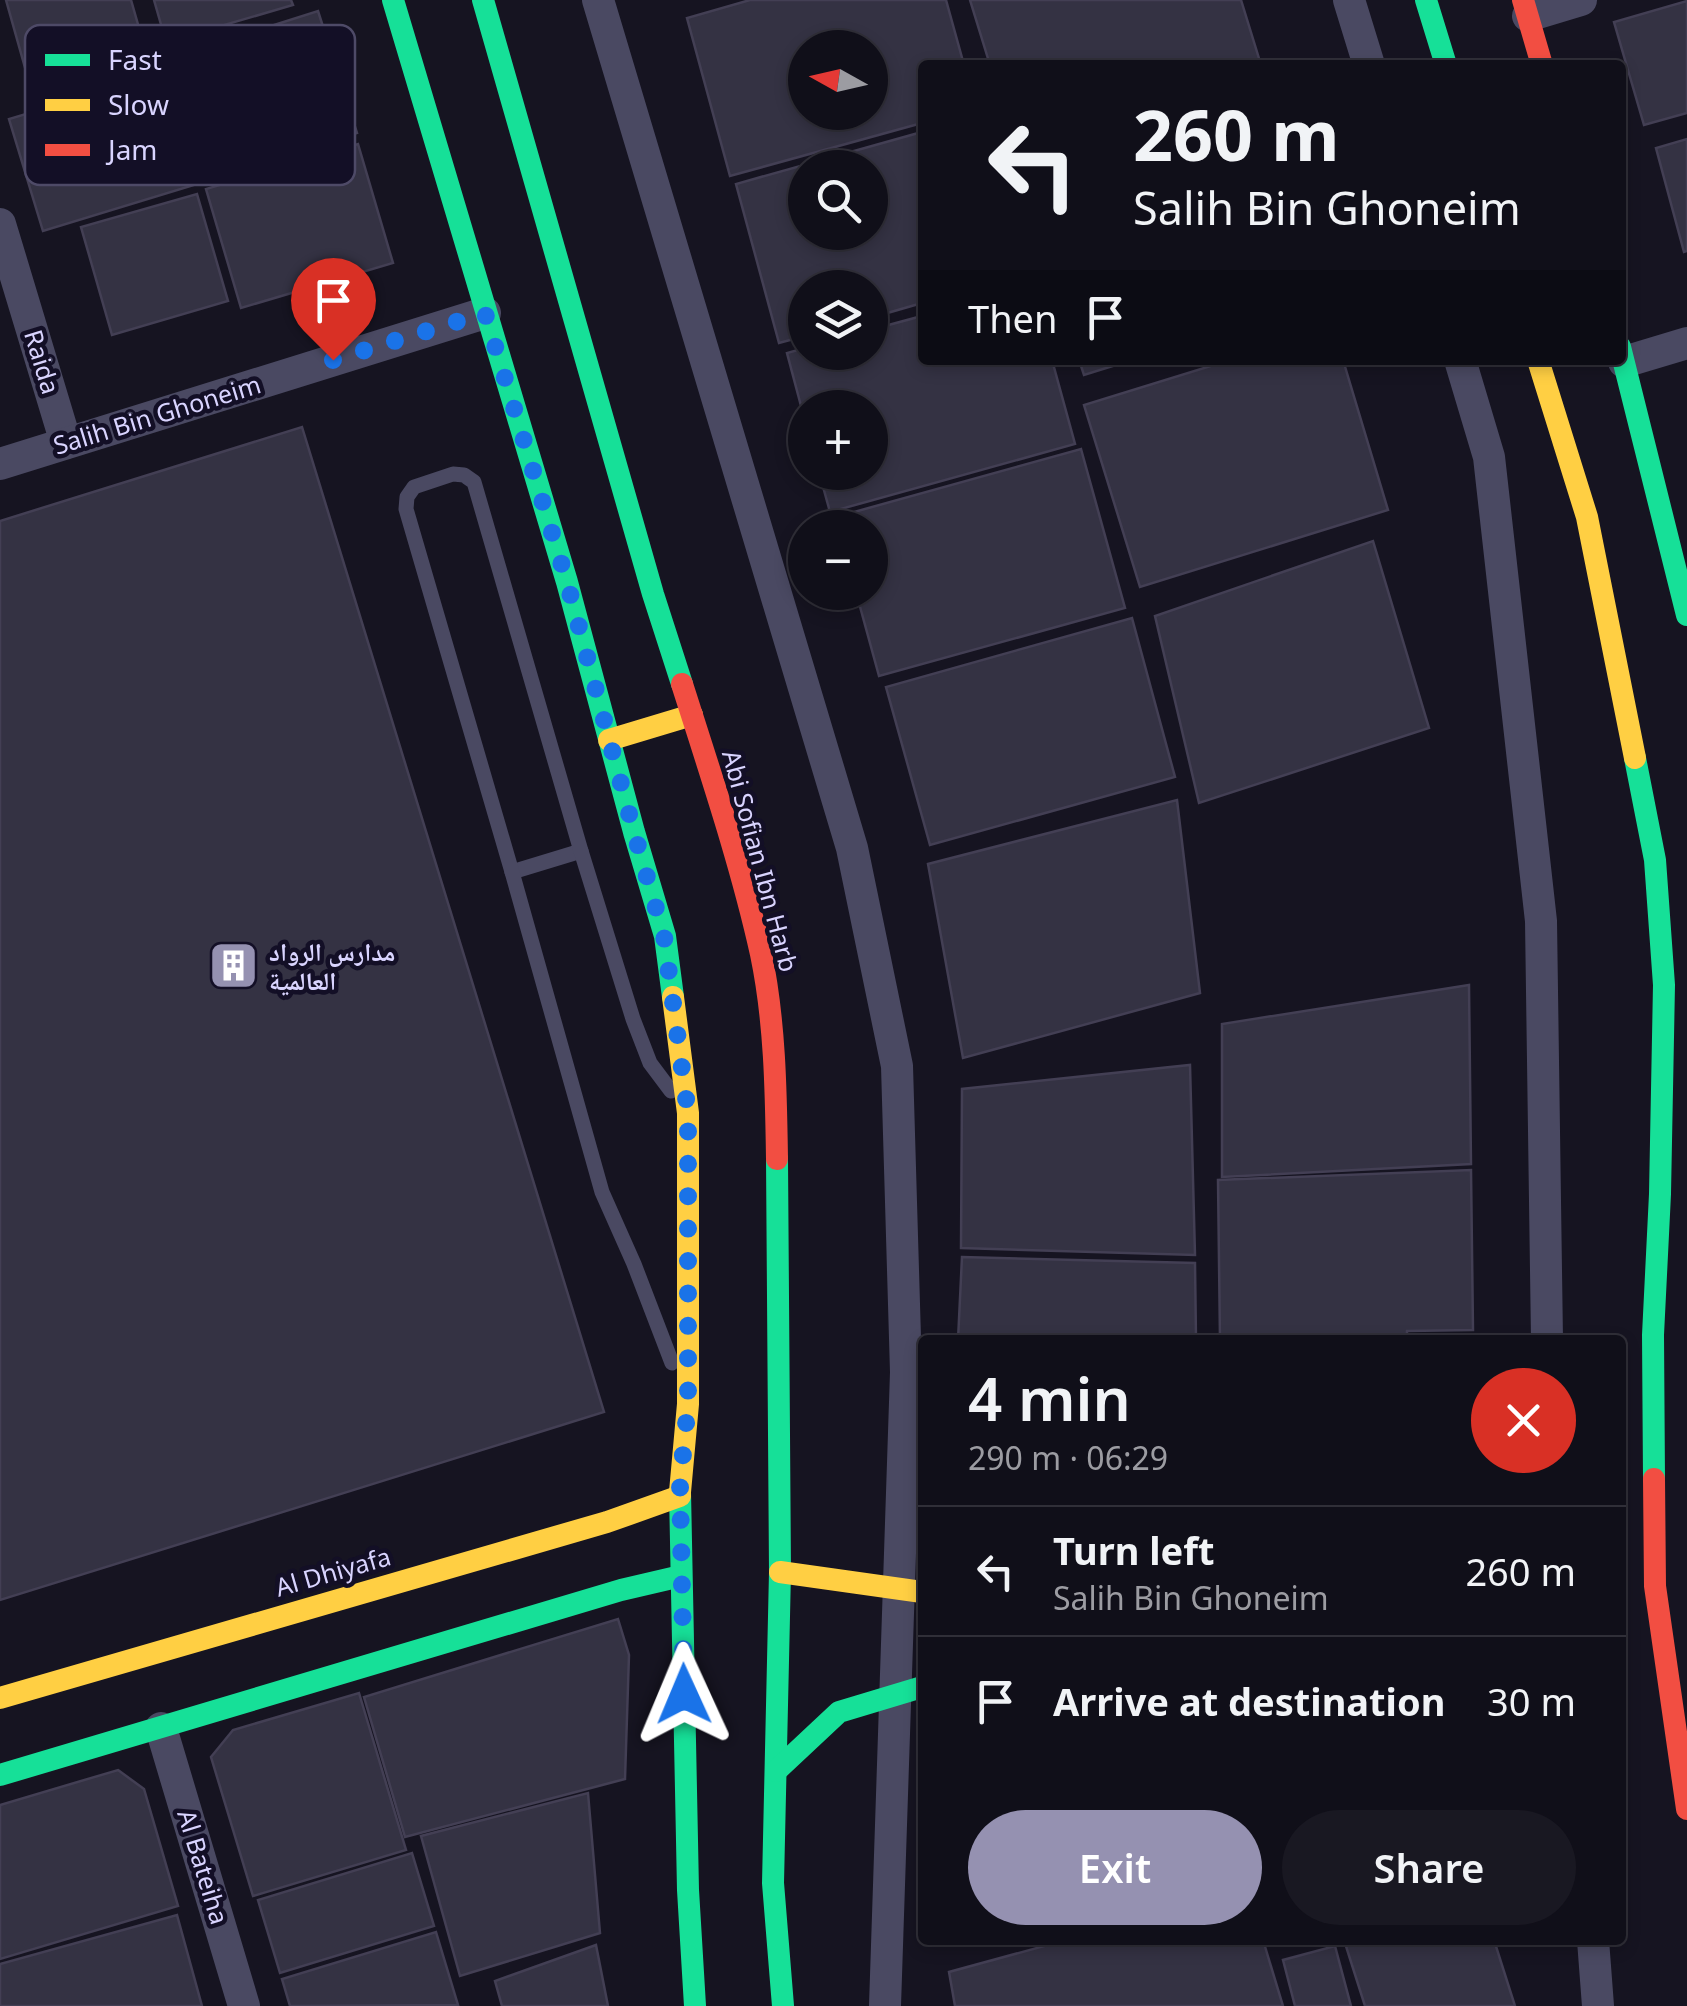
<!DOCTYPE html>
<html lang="en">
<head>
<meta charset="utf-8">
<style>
	body { margin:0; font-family:"Noto Sans","Noto Naskh Arabic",sans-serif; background:#191822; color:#f1f3f6; height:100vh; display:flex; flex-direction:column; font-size:38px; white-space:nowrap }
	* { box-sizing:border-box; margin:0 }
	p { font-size:32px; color:#9c9ca2 }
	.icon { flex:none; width:55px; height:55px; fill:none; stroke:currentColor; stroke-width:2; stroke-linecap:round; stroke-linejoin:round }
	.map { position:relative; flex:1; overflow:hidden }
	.panel { position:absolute; left:918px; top:1335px; width:708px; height:610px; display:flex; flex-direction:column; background:#100f19; border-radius:10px; box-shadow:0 5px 15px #0003,0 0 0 2px #302f38 }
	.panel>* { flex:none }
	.guide { position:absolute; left:918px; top:60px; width:708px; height:305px; border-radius:10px; box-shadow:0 5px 15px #0003,0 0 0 2px #302f38; background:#100f19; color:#f1f3f6; overflow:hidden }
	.needle { width:65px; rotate:278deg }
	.tools { position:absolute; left:788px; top:30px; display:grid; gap:20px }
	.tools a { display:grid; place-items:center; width:100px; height:100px; border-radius:50%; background:#100f19; box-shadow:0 5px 15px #0003,0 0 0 2px #302f38; font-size:50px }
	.pin { position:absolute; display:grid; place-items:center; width:85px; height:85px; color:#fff; margin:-102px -42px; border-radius:50% 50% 50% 0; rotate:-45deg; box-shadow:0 0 10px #0007 }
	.pin .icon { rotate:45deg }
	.me { position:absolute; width:110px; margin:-55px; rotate:359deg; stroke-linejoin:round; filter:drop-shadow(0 0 8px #0008) }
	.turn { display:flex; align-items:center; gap:35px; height:210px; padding:0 50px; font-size:45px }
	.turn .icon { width:130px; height:130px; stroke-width:2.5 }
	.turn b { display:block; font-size:70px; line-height:85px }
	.then { display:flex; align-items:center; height:95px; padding:0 50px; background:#0003; gap:20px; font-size:38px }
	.round { display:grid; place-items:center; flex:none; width:105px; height:105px; border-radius:52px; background:#191822 }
	.head { display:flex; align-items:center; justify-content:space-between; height:170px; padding:0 50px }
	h1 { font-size:60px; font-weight:600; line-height:75px }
	.action { display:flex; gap:20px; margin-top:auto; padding:20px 50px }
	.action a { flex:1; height:115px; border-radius:60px; background:#9591b1; color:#fff; font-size:40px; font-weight:600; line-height:115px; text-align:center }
	.action a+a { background:#191822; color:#f1f3f6 }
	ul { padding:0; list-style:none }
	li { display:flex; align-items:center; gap:30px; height:130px; padding:0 50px; border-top:2px solid #302f38 }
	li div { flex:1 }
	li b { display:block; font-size:38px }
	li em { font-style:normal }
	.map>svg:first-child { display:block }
	.building { fill:#343243; stroke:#433f54; stroke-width:2.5; fill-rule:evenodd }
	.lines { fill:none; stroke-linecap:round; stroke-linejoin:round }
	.lane { stroke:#4a4962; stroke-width:15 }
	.street { stroke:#4a4962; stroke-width:32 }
	.fast { stroke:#16e098; stroke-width:22 }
	.slow { stroke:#ffcf43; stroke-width:22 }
	.jam { stroke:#f24e42; stroke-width:22 }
	.route { stroke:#1a73e8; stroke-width:18; stroke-dasharray:0 32.4 }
	.labels { text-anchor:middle; stroke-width:9; stroke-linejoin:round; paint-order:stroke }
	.street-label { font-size:25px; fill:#d9d4ff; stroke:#130f26 }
	.poi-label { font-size:25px; font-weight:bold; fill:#d9d4ff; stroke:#130f26; text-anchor:start }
	.key { fill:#130f26; stroke:#4e4a67; stroke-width:2.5 }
	.key-label { font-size:28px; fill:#d9d4ff }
</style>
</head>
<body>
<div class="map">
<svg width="1687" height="2006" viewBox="0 0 1687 2006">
	<rect width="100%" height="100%" fill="#161421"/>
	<!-- building -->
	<g class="building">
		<polygon points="6,0 131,0 147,56 31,89"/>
		<polygon points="154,0 291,0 293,5 166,42"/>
		<path d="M750,0H946L964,65H922V123L730,176L687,18ZM805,48H870V112H805Z"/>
		<polygon points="970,0 1241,0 1261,65 990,65"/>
		<polygon points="1687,1 1687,113 1644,125 1614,22"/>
		<polygon points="318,11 357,133 206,182 167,59"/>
		<polygon points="160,74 194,185 43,231 9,119"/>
		<path d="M922,132V303L870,318V288H805V336L779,343L736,184ZM805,168H870V232H805Z"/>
		<polygon points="1687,139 1687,251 1684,252 1656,148"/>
		<polygon points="358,144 393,263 241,308 206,189"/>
		<polygon points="197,194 228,301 112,335 81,227"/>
		<polygon points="922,316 922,360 1052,360 1075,444 830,512 819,472 870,472 870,408 805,408 805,421 787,353 805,348 805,352 870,352 870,330"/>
		<polygon points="1079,360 1132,360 1084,375"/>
		<polygon points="1230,360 1343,360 1388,510 1140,587 1084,405"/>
		<polygon points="302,427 604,1412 0,1600 0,521"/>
		<polygon points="1081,449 1125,608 879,676 856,592 870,592 870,528 839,528 836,517"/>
		<polygon points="1373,541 1429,728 1199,803 1155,616"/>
		<polygon points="1132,618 1175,777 930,845 886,687"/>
		<polygon points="1177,800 1200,993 963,1058 928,864"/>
		<polygon points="1469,985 1471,1164 1222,1177 1222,1024"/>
		<polygon points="1190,1065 1195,1255 961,1248 962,1089"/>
		<polygon points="1471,1170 1473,1330 1407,1331 1407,1340 1220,1340 1218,1180"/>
		<polygon points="962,1257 1195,1263 1196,1340 958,1340"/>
		<polygon points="618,1619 629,1655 625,1779 405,1837 364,1697"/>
		<polygon points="359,1693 406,1850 253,1896 211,1757 233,1730"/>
		<polygon points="118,1770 144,1789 178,1906 0,1959 0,1805"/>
		<polygon points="588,1793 600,1933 460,1976 421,1836"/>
		<polygon points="412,1853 434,1926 280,1973 258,1900"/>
		<polygon points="177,1915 202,2006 0,2006 0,1964"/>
		<polygon points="436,1932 458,2005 290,2006 282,1979"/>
		<polygon points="1066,1940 1263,1940 1283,2006 955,2006 949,1972"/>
		<polygon points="1344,1940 1494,1940 1515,2006 1365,2006"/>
		<polygon points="596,1945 608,2006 502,2006 495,1981"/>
		<polygon points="1335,1946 1351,2006 1295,2006 1283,1960"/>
	</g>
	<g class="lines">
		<!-- lane -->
		<g class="lane">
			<polyline points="512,872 581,851"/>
			<polyline points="671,1091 650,1063 633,1019 581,851 474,482 464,475 453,474 414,487 407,497 406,509 512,872 602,1192 634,1264 672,1363"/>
		</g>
		<!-- street -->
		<g class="street">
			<polyline points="598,0 852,848 897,1066 906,1372 885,2006"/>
			<polyline points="1349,0 1369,65"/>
			<polyline points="1528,16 1581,0"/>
			<polyline points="0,224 66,443"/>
			<polyline points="1460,360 1489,457 1541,921 1547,1340"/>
			<polyline points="1624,362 1687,343"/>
			<polyline points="0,464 485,313"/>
			<polyline points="161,1728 244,2006"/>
			<polyline points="1593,1940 1598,2006"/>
		</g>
		<!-- fast -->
		<g class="fast">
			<polyline points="393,0 567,582 634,832 665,936 673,997"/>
			<polyline points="483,0 653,594 682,684"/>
			<polyline points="1426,0 1446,65"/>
			<polyline points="1620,347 1687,615"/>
			<polyline points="1635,758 1655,860 1664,985 1660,1194 1653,1335 1654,1479"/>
			<polyline points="777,1159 780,1572 773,1883 783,2006"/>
			<polyline points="680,1492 688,1890 695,2006"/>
			<polyline points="776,1771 839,1712 922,1687"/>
			<polyline points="0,1775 621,1590 681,1576"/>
		</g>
		<!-- slow -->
		<g class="slow">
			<polyline points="1538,360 1587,517 1635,758"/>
			<polyline points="609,740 692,715"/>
			<polyline points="673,997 688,1113 688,1404 680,1492"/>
			<polyline points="780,1572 922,1592"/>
			<polyline points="0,1698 607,1522 680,1496"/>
		</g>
		<!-- jam -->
		<g class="jam">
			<polyline points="1523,0 1542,65"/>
			<path d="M682,684C710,772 741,864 761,954C775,1021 776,1091 777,1159"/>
			<polyline points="1654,1479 1655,1586 1687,1809"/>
		</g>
	</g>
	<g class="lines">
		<!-- route -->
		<polyline class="route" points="333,360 485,313 567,582 634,832 664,936 688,1113 688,1404 680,1484 684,1694"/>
	</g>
	<!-- icons -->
	<defs>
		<symbol id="building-square" viewBox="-11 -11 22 22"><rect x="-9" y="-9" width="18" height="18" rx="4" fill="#9591b1" stroke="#130f26"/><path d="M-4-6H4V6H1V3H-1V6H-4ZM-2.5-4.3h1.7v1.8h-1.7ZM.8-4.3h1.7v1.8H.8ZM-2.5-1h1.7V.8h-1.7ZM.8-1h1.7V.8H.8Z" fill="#fff"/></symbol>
	</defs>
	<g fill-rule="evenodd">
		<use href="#building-square" x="206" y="938" width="55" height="55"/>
	</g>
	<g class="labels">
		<!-- street labels -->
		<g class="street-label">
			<text transform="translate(42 362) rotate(73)" y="9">Raida</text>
			<text transform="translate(157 415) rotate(-17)" y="9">Salih Bin Ghoneim</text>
			<text transform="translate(760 861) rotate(75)" y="9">Abi Sofian Ibn Harb</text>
			<text transform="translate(333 1572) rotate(-16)" y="9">Al Dhiyafa</text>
			<text transform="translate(203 1867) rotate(73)" y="9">Al Bateiha</text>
		</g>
		<!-- poi labels -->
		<g class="poi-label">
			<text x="269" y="961">مدارس الرواد<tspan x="269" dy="29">العالمية</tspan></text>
		</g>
	</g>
	<!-- legend -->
	<rect x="25" y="25" width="330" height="160" rx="15" class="key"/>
	<rect x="45" y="54" width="45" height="12" fill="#16e098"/>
	<rect x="45" y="99" width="45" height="12" fill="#ffcf43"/>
	<rect x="45" y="144" width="45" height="12" fill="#f24e42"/>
	<g class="key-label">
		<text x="108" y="70">Fast</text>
		<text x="108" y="115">Slow</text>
		<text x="108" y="160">Jam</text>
	</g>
</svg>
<div class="tools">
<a><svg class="needle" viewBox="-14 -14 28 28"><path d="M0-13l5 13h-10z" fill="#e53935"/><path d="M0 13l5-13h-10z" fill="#9c9ca2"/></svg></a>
<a><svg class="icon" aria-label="search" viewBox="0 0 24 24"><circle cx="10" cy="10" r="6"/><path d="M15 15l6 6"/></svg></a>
<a><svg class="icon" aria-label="layers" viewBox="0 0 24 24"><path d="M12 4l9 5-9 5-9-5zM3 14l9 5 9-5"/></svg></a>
<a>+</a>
<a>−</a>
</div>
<div class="pin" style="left:333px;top:360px;background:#d93025"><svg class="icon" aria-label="arrive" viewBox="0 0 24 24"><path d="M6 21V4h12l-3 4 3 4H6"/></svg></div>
<svg class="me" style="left:684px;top:1694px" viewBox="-20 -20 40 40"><path d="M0-17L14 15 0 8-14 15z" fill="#1a73e8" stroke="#fff" stroke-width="4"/></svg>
<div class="guide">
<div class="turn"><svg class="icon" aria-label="left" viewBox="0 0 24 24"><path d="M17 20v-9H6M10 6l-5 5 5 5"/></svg><div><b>260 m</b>Salih Bin Ghoneim</div></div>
<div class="then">Then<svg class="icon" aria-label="arrive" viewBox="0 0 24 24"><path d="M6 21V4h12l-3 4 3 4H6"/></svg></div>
</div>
<section class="panel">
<div class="head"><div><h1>4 min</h1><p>290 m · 06:29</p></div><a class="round" style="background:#d93025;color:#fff"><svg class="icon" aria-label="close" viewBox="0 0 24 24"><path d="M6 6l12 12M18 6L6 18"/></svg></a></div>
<ul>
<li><svg class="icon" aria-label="left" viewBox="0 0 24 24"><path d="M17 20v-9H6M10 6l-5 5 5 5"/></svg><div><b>Turn left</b><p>Salih Bin Ghoneim</p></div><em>260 m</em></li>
<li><svg class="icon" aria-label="arrive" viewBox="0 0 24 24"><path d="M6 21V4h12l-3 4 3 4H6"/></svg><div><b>Arrive at destination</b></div><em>30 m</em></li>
</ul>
<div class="action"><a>Exit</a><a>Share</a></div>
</section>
</div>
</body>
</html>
